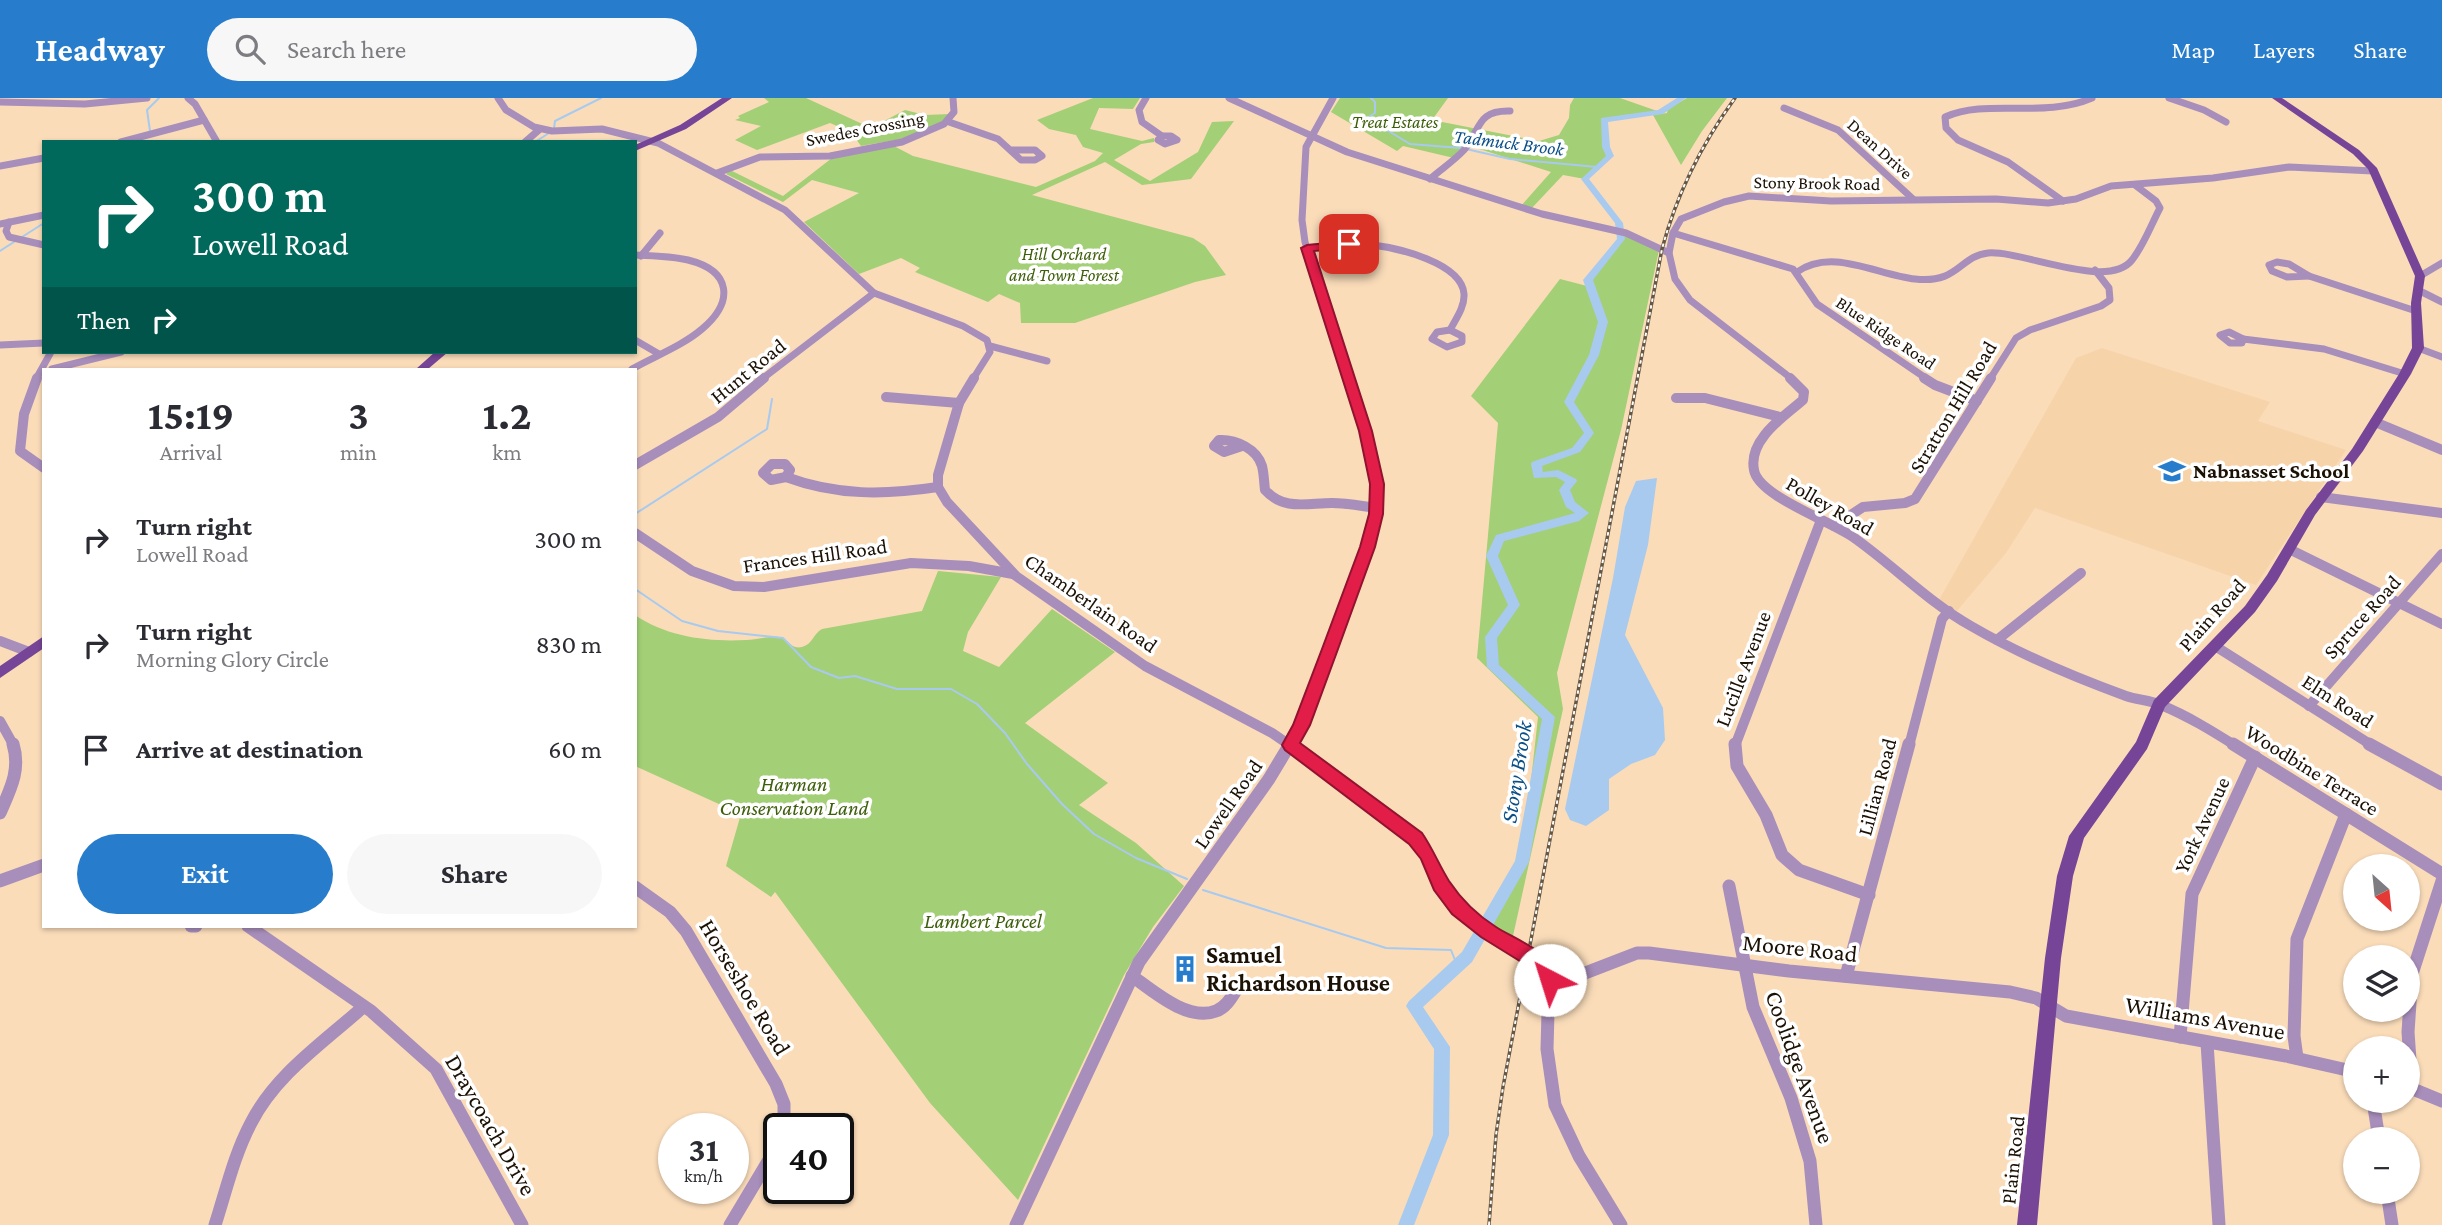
<!DOCTYPE html>
<html lang="en">
<head>
<meta charset="utf-8">
<style>
	body { margin:0; font-family:"Crimson Pro",serif; background:#f7f7f7; color:#2b2b33; height:100vh; display:flex; flex-direction:column; font-size:26px; white-space:nowrap }
	* { box-sizing:border-box; margin:0 }
	p { font-size:23px; color:#7c7c81 }
	.icon { flex:none; width:38px; height:38px; fill:none; stroke:currentColor; stroke-width:2; stroke-linecap:round; stroke-linejoin:round }
	.map { position:relative; flex:1; overflow:hidden }
	.drawer { position:absolute; left:42px; top:270px; width:595px; height:560px; display:flex; flex-direction:column; background:#fff; border-radius:0px; box-shadow:0 2px 5px #0004 }
	.drawer>* { flex:none }
	.hud { position:absolute; left:42px; top:42px; width:595px; height:214px; border-radius:0px; box-shadow:0 2px 5px #0004; background:#00695c; color:#fff; overflow:hidden }
	.needle { width:46px; rotate:153deg }
	.buttons { position:absolute; left:2343px; top:756px; display:grid; gap:14px }
	.buttons a { display:grid; place-items:center; width:77px; height:77px; border-radius:50%; background:#fff; box-shadow:0 2px 5px #0004; font-size:35px }
	.speed { position:absolute; left:658px; top:1015px; display:flex; gap:14px; font-size:35px; font-weight:700; text-align:center }
	.speed>* { display:grid; place-content:center; width:91px; height:91px; border-radius:50%; background:#fff; box-shadow:0 2px 5px #0004; line-height:1 }
	.speed small { font-size:18px; font-weight:400 }
	.speed .limit { border:4px solid #111; border-radius:10px; background:#fff; color:#111 }
	.pin { position:absolute; display:grid; place-items:center; width:60px; height:60px; color:#fff; margin:-30px; border-radius:14px; box-shadow:0 4px 10px #0006 }
	.me { position:absolute; width:77px; margin:-38px; rotate:320deg; stroke-linejoin:round; filter:drop-shadow(0 0 5px #0008) }
	.turn { display:flex; align-items:center; gap:24px; height:147px; padding:0 35px; font-size:32px }
	.turn .icon { width:91px; height:91px; stroke-width:2.5 }
	.turn b { display:block; font-size:49px; line-height:60px }
	.then { display:flex; align-items:center; height:66px; padding:0 35px; background:#0003; gap:14px; font-size:26px }
	.eta { display:flex; justify-content:space-evenly; align-items:center; height:119px; text-align:center }
	.eta b { font-size:42px; font-weight:700; line-height:49px }
	.button { display:flex; gap:14px; margin-top:auto; padding:14px 35px }
	.button a { flex:1; height:80px; border-radius:42px; background:#277dcb; color:#fff; font-size:28px; font-weight:700; line-height:80px; text-align:center }
	.button a+a { background:#f7f7f7; color:#2b2b33 }
	ul { padding:0; list-style:none }
	li { display:flex; align-items:center; gap:21px; height:105px; padding:0 35px }
	li div { flex:1 }
	li b { display:block; font-size:26px }
	li em { font-style:normal }
	header { display:flex; align-items:center; gap:42px; box-sizing:border-box; height:98px; padding:0 35px; background:#277dcb; color:#fff }
	header strong { font-size:33px }
	nav { display:flex; gap:38px; margin-inline-start:auto; font-size:24px }
	.search { width:490px; height:63px; background:#f7f7f7; display:flex; align-items:center; gap:18px; box-sizing:border-box; padding:0 24px; border-radius:38px; color:#7c7c81; font-size:26px }
	.map>svg:first-child { display:block }
	.built { fill:#f7d3aa }
	.green { fill:#a3cf76 }
	.water { fill:#a8caef }
	.lines { fill:none; stroke-linecap:round; stroke-linejoin:round }
	.stream { stroke:#a8caef; stroke-width:2 }
	.river { fill:#a8caef; fill-rule:evenodd }
	.minor-far2 { stroke:#a88ebb; stroke-width:7 }
	.minor-far1 { stroke:#a88ebb; stroke-width:10 }
	.minor { stroke:#a88ebb; stroke-width:13 }
	.major { fill:#764597; fill-rule:evenodd }
	.rail-casing { stroke:#665642; stroke-width:3.5 }
	.rail { stroke:#fff; stroke-width:2; stroke-dasharray:3.5; stroke-linecap:butt }
	.route { fill:#e11d48; stroke:#92132f; stroke-width:2 }
	.labels { text-anchor:middle; stroke-width:7; stroke-linejoin:round; paint-order:stroke }
	.far-park-label { font-size:18px; font-style:italic; fill:#3d5e0a; stroke:#fff }
	.far-street-label { font-size:18px; fill:#1b1105; stroke:#fff }
	.far-water-label { font-size:19px; font-style:italic; fill:#094e87; stroke:#fff }
	.street-label { font-size:21px; fill:#1b1105; stroke:#fff }
	.poi-label { font-size:21px; font-weight:bold; fill:#1b1105; stroke:#fff; text-anchor:start }
	.park-label { font-size:21px; font-style:italic; fill:#3d5e0a; stroke:#fff }
	.water-label { font-size:23px; font-style:italic; fill:#094e87; stroke:#fff }
	.near-street-label { font-size:24px; fill:#1b1105; stroke:#fff }
	.near-poi-label { font-size:24px; font-weight:bold; fill:#1b1105; stroke:#fff; text-anchor:start }
</style>
</head>
<body>
<header>
<strong>Headway</strong>
<div class="search"><svg class="icon" aria-label="search" viewBox="0 0 24 24"><circle cx="10" cy="10" r="6"/><path d="M15 15l6 6"/></svg>Search here</div>
<nav><a>Map</a><a>Layers</a><a>Share</a></nav>
</header>
<div class="map">
<svg width="2442" height="1127" viewBox="0 0 2442 1127">
	<rect width="100%" height="100%" fill="#fadcb9"/>
	<!-- built -->
	<polygon class="built" points="2102,250 2270,304 2258,323 2346,352 2256,487 2035,410 2006,455 1956,514 1939,502 2076,260"/>
	<!-- green -->
	<g class="green">
		<path d="M764,0H806L871,30L905,12L925,17L951,16C932,41 890,42 861,48L851,34L830,25L757,52L735,42L761,28L735,22L740,20L738,18L769,4Z"/>
		<polygon points="1093,0 1140,0 1133,11 1099,10 1090,31 1142,43 1154,40 1154,44 1141,46 1114,62 1150,83 1198,54 1212,24 1234,23 1191,81 1142,87 1105,64 1032,97 1193,140 1205,148 1226,177 1195,184 1075,225 1021,225 1020,205 999,196 988,204 915,174 920,170 901,160 859,176 804,124 859,95 812,82 783,104 726,76 730,72 783,98 832,60 892,47 913,58 1036,89 1095,63 1103,55 1083,49 1076,37 1049,31 1037,22"/>
		<polygon points="1340,0 1448,0 1432,22 1539,43 1559,37 1569,20 1570,7 1574,0 1620,0 1660,14 1605,22 1606,49 1610,58 1585,81 1563,77 1530,112 1520,109 1551,74 1467,47 1454,60 1403,48 1397,53 1331,14"/>
		<polygon points="1687,0 1727,0 1702,33 1681,67 1653,17 1667,15 1668,11"/>
		<polygon points="1626,135 1659,152 1621,332 1557,575 1563,611 1511,847 1487,833 1522,764 1538,619 1477,560 1498,325 1471,298 1560,181 1591,189 1588,182"/>
		<path d="M938,473L1001,479L968,534L963,553L999,569L1052,511L1115,554L1025,625L1108,685L1079,707L1136,745L1184,788L1153,829L1124,877L1018,1102L930,1005L775,794L771,799L726,768L741,716L635,668V517C667,539 708,544 746,542C756,542 768,538 779,539C789,540 790,552 802,549C813,546 813,536 822,531L922,513Z"/>
	</g>
	<!-- water -->
	<polygon class="water" points="1657,380 1648,447 1625,537 1663,610 1665,642 1655,657 1631,666 1609,681 1609,712 1586,728 1570,722 1565,711 1613,480 1625,409 1636,383"/>
	<g class="lines">
		<!-- stream -->
		<g class="stream">
			<polyline points="1371,0 1375,4 1375,15 1367,20 1410,46 1461,50"/>
			<polyline points="554,30 555,23 601,0"/>
			<polyline points="150,33 147,12 159,0"/>
			<polyline points="535,44 549,35"/>
			<polyline points="1466,51 1510,61 1597,69"/>
			<polyline points="22,139 44,125"/>
			<polyline points="0,153 14,144"/>
			<polyline points="635,416 767,331 772,301"/>
			<polyline points="635,491 682,523 718,533 783,540 811,569 839,580 855,578 897,591 951,591 977,606 1005,635 1027,666 1062,706 1094,736 1136,760 1187,781"/>
			<polyline points="1203,792 1386,850 1451,852 1457,867"/>
		</g>
		<!-- river -->
		<polygon class="river" points="1677,0 1686,0 1663,16 1608,24 1610,49 1614,58 1589,81 1623,125 1625,141 1593,182 1608,224 1599,257 1574,304 1594,335 1580,354 1542,368 1543,374 1558,372 1576,381 1577,383 1570,392 1575,404 1589,415 1579,423 1504,443 1498,458 1520,507 1497,540 1499,567 1555,619 1529,764 1472,864 1423,909 1450,949 1449,1037 1414,1127 1398,1127 1433,1037 1434,951 1406,908 1409,903 1462,854 1515,763 1542,621 1487,569 1485,539 1508,507 1486,458 1496,437 1575,415 1566,409 1559,392 1565,384 1556,379 1534,380 1531,366 1532,364 1572,350 1584,335 1564,304 1589,257 1598,224 1583,182 1617,141 1615,125 1581,81 1606,58 1602,49 1601,20 1658,12"/>
		<!-- minor-far2 -->
		<g class="minor-far2">
			<polyline points="188,0 195,6 217,44"/>
			<polyline points="498,0 506,12 534,29 552,33 602,31 658,45 785,112 874,195 963,228 987,242 990,254 973,281"/>
			<polyline points="1146,0 1139,12 1142,24 1162,38"/>
			<polyline points="1229,0 1347,54 1542,116 1626,135 1669,155 1673,135 1681,121 1724,104 1749,98 1831,103 1996,101 2048,105 2076,101 2111,88 2213,80 2289,69 2373,73"/>
			<polyline points="1333,0 1306,49 1302,122 1305,144 1349,281"/>
			<polyline points="2169,0 2204,12 2226,24"/>
			<polyline points="0,4 85,6 147,0"/>
			<polyline points="1784,10 1838,32 1913,101"/>
			<polyline points="949,24 998,41 1021,62 1035,62 1042,58 1035,52 1011,52"/>
			<polygon points="1162,38 1171,38 1177,42 1165,46 1158,42"/>
			<polyline points="121,44 204,22"/>
			<polyline points="525,44 540,31"/>
			<polyline points="0,68 44,60"/>
			<polyline points="717,75 760,59 830,58 902,44 944,26 954,14 953,0"/>
			<path d="M1430,81C1441,71 1454,63 1464,52C1481,32 1476,12 1510,13"/>
			<path d="M2063,103L2008,64L1958,42L1946,30L1945,19C1988,0 2043,21 2092,0"/>
			<polyline points="9,124 6,133 9,139 44,147"/>
			<polyline points="0,126 44,117"/>
			<polyline points="1673,135 1793,171 1817,206 1927,281"/>
			<path d="M1307,150C1329,148 1351,145 1373,147C1398,150 1462,165 1464,196C1465,209 1455,222 1450,232"/>
			<polyline points="1669,155 1675,181 1690,202 1792,281"/>
			<polyline points="641,158 660,135"/>
			<polygon points="2277,164 2289,166 2309,178 2287,179 2272,173 2269,167"/>
			<path d="M1797,174C1832,149 1877,177 1915,181C1959,186 1959,158 1988,155C2021,152 2108,193 2132,162C2144,147 2151,127 2160,110L2156,103L2135,87"/>
			<polyline points="2309,178 2416,213"/>
			<polyline points="2420,178 2442,165"/>
			<polyline points="2418,192 2442,204"/>
			<polygon points="1450,232 1462,238 1462,244 1447,249 1432,241 1437,234"/>
			<polygon points="2229,234 2243,241 2242,245 2230,245 2220,237"/>
			<polyline points="2243,241 2324,251 2405,276"/>
			<polyline points="635,242 659,256"/>
			<polyline points="0,247 44,245"/>
			<polyline points="990,248 1047,263"/>
			<polyline points="2418,250 2442,259"/>
			<polyline points="52,271 121,254"/>
			<path d="M632,271C655,258 682,248 702,231C734,204 732,173 688,162C671,158 653,158 635,157"/>
			<polyline points="36,281 51,254"/>
			<polyline points="762,281 874,195"/>
			<polyline points="1990,281 2016,240 2030,232 2101,208 2110,202 2109,190 2095,172"/>
		</g>
		<!-- minor-far1 -->
		<g class="minor-far1">
			<polyline points="37,280 24,316 20,353 44,370"/>
			<polyline points="974,280 959,305 938,377 938,389 947,404 1016,478 1145,568 1272,635 1291,648"/>
			<path d="M1790,280L1804,294L1803,302C1783,319 1748,342 1754,372C1758,398 1831,423 1853,439C1893,467 1928,504 1971,528C2019,556 2074,579 2126,598C2137,602 2150,602 2161,607C2188,618 2212,633 2236,648"/>
			<polyline points="1924,280 1935,287 1977,303"/>
			<polyline points="886,299 959,305"/>
			<polyline points="1676,300 1705,300 1780,319"/>
			<polyline points="2375,324 2442,352"/>
			<path d="M1242,348L1224,354L1214,348L1219,342C1236,341 1257,351 1262,368C1264,376 1264,384 1265,392C1284,413 1307,405 1332,405C1347,405 1361,408 1376,410"/>
			<polygon points="772,366 785,366 790,372 786,379 771,382 763,375"/>
			<polyline points="635,367 718,319 764,280"/>
			<path d="M786,379C837,398 885,397 938,389"/>
			<polyline points="2321,399 2442,415"/>
			<polyline points="1834,428 1863,409 1905,405 1915,401 1991,280"/>
			<polyline points="635,435 692,473 734,488 764,489 911,465 969,468 1013,476"/>
			<polyline points="2289,451 2442,526"/>
			<polyline points="1997,542 2081,475"/>
			<polyline points="0,543 29,554"/>
			<polyline points="2215,548 2373,648"/>
			<polyline points="2309,608 2442,456"/>
			<polyline points="0,623 14,648"/>
			<polyline points="1289,648 1302,627 1373,430 1377,386 1366,333 1349,280"/>
			<polyline points="1735,648 1821,422"/>
			<polyline points="1909,648 1942,521 1949,513"/>
		</g>
		<!-- minor -->
		<g class="minor">
			<polyline points="1288,646 1377,709 1420,746 1441,786 1465,816 1487,833 1543,867 1549,878 1547,951 1555,1007 1579,1058 1621,1127"/>
			<polyline points="1735,646 1737,668 1766,717 1782,757 1799,772 1869,797"/>
			<polyline points="2233,646 2442,776"/>
			<polyline points="2369,646 2442,686"/>
			<path d="M0,715C10,692 21,672 13,646"/>
			<polyline points="0,783 44,767"/>
			<polyline points="1729,788 1753,909 1791,1000 1810,1063 1816,1127"/>
			<polyline points="635,789 670,814 686,833 776,986 784,1006 784,1031"/>
			<polyline points="191,828 196,828"/>
			<polyline points="248,828 371,913 436,971 522,1127"/>
			<polyline points="1548,873 1580,877 1637,855 1649,855 1789,873 2010,894 2036,900 2066,918 2286,958 2356,974"/>
			<path d="M1132,878C1153,893 1188,924 1216,913C1227,909 1232,898 1238,889"/>
			<polyline points="1846,878 1909,646"/>
			<polyline points="2180,939 2192,796 2255,659"/>
			<polyline points="2207,945 2219,1127"/>
			<polyline points="2297,960 2294,938 2297,841 2346,716"/>
			<polyline points="2408,989 2442,1003"/>
			<polyline points="2412,990 2408,934 2412,876 2442,783"/>
			<polyline points="2373,1003 2379,1041"/>
			<polyline points="2387,1094 2392,1127"/>
			<path d="M215,1127C226,1093 234,1057 251,1025C276,976 323,945 363,909"/>
			<polyline points="730,1127 779,1045"/>
			<polyline points="1016,1127 1139,864 1269,681 1290,646"/>
		</g>
		<!-- major -->
		<g class="major">
			<polygon points="722,0 732,0 686,31 635,53 635,47 680,27"/>
			<polygon points="2272,0 2282,0 2359,52 2377,70 2425,178 2421,205 2424,250 2411,276 2363,353 2315,417 2277,483 2255,514 2165,609 2147,651 2084,740 2073,778 2061,860 2037,1127 2017,1127 2045,860 2057,778 2069,738 2136,644 2154,602 2245,508 2267,477 2306,412 2352,351 2399,276 2412,250 2411,205 2415,178 2368,71 2353,56"/>
			<polygon points="435,254 448,254 428,271 416,271"/>
			<polygon points="44,538 44,550 0,580 0,568"/>
		</g>
		<defs>
			<path id="rail" d="M1489,1127L1496,1037L1503,989L1662,151C1677,95 1701,47 1735,0"/>
		</defs>
		<!-- rail casing -->
		<use href="#rail" class="rail-casing"/>
		<!-- rail -->
		<use href="#rail" class="rail"/>
	</g>
	<!-- route -->
	<path class="route" d="M1349,143L1355,146L1353,149L1314,153L1372,333L1384,386L1383,416L1375,449L1338,551L1310,627L1300,645L1422,735C1433,751 1439,767 1449,783C1461,801 1477,817 1496,829C1514,841 1569,861 1557,889L1550,891L1543,889L1536,873L1481,839L1452,816L1434,792L1421,761L1409,746L1285,652L1282,647L1293,627L1322,551L1360,449L1369,416L1370,386L1359,333L1301,150L1307,147Z"/>
	<!-- icons -->
	<defs>
		<symbol id="school-bare" viewBox="-9 -9 18 18"><path d="M0-5L7-2L0 1L-7-2ZM-4 1L0 2.5L4 1V4Q0 6-4 4Z" fill="#277dcb" stroke="#fff" stroke-width="2.5" paint-order="stroke"/></symbol>
		<symbol id="building-bare" viewBox="-9 -9 18 18"><path d="M-4-6H4V6H1V3H-1V6H-4ZM-2.5-4.3h1.7v1.8h-1.7ZM.8-4.3h1.7v1.8H.8ZM-2.5-1h1.7V.8h-1.7ZM.8-1h1.7V.8H.8Z" fill="#277dcb" stroke="#fff" stroke-width="2.5" paint-order="stroke"/></symbol>
	</defs>
	<g fill-rule="evenodd">
		<use href="#school-bare" x="2153" y="354" width="38" height="38"/>
		<use href="#building-bare" x="1166" y="852" width="38" height="38"/>
	</g>
	<g class="labels">
		<!-- far-park labels -->
		<g class="far-park-label">
			<text x="1395" y="30">Treat Estates</text>
			<text x="1064" y="162">Hill Orchard<tspan x="1064" dy="21">and Town Forest</tspan></text>
		</g>
		<!-- far-street labels -->
		<g class="far-street-label">
			<text transform="translate(865 31) rotate(-11)" y="6">Swedes Crossing</text>
			<text transform="translate(1880 51) rotate(42)" y="6">Dean Drive</text>
			<text transform="translate(1817 85) rotate(1)" y="6">Stony Brook Road</text>
			<text transform="translate(1886 235) rotate(34)" y="6">Blue Ridge Road</text>
		</g>
		<!-- far-water labels -->
		<g class="far-water-label">
			<text transform="translate(1509 44) rotate(7)" y="7">Tadmuck Brook</text>
		</g>
		<!-- street labels -->
		<g class="street-label">
			<text transform="translate(748 273) rotate(-39)" y="7">Hunt Road</text>
			<text transform="translate(1953 309) rotate(-59)" y="7">Stratton Hill Road</text>
			<text transform="translate(1830 408) rotate(30)" y="7">Polley Road</text>
			<text transform="translate(815 458) rotate(-8)" y="7">Frances Hill Road</text>
			<text transform="translate(1091 505) rotate(35)" y="7">Chamberlain Road</text>
			<text transform="translate(2212 517) rotate(-48)" y="7">Plain Road</text>
			<text transform="translate(2362 519) rotate(-48)" y="7">Spruce Road</text>
			<text transform="translate(1743 571) rotate(-69)" y="7">Lucille Avenue</text>
			<text transform="translate(2338 603) rotate(33)" y="7">Elm Road</text>
			<text transform="translate(2312 672) rotate(32)" y="7">Woodbine Terrace</text>
			<text transform="translate(1877 689) rotate(-75)" y="7">Lillian Road</text>
			<text transform="translate(1228 706) rotate(-55)" y="7">Lowell Road</text>
			<text transform="translate(2202 727) rotate(-65)" y="7">York Avenue</text>
			<text transform="translate(2013 1062) rotate(-84)" y="7">Plain Road</text>
		</g>
		<!-- poi labels -->
		<g class="poi-label">
			<text x="2193" y="380">Nabnasset School</text>
		</g>
		<!-- park labels -->
		<g class="park-label">
			<text x="794" y="693">Harman<tspan x="794" dy="24">Conservation Land</tspan></text>
			<text x="983" y="830">Lambert Parcel</text>
		</g>
		<!-- water labels -->
		<g class="water-label">
			<text transform="translate(1516 674) rotate(-81)" y="8">Stony Brook</text>
		</g>
		<!-- near-street labels -->
		<g class="near-street-label">
			<text transform="translate(1800 850) rotate(6)" y="8">Moore Road</text>
			<text transform="translate(745 889) rotate(59)" y="8">Horseshoe Road</text>
			<text transform="translate(2205 920) rotate(10)" y="8">Williams Avenue</text>
			<text transform="translate(1800 969) rotate(70)" y="8">Coolidge Avenue</text>
			<text transform="translate(491 1027) rotate(60)" y="8">Draycoach Drive</text>
		</g>
		<!-- near-poi labels -->
		<g class="near-poi-label">
			<text x="1206" y="865">Samuel<tspan x="1206" dy="28">Richardson House</tspan></text>
		</g>
	</g>
</svg>
<div class="buttons">
<a><svg class="needle" viewBox="-14 -14 28 28"><path d="M0-13l5 13h-10z" fill="#e53935"/><path d="M0 13l5-13h-10z" fill="#7c7c81"/></svg></a>
<a><svg class="icon" aria-label="layers" viewBox="0 0 24 24"><path d="M12 4l9 5-9 5-9-5zM3 14l9 5 9-5"/></svg></a>
<a>+</a>
<a>−</a>
</div>
<div class="speed"><div>31<small>km/h</small></div><div class="limit">40</div></div>
<div class="pin" style="left:1349px;top:146px;background:#d93025"><svg class="icon" aria-label="arrive" viewBox="0 0 24 24"><path d="M6 21V4h12l-3 4 3 4H6"/></svg></div>
<svg class="me" style="left:1550px;top:882px" viewBox="-20 -20 40 40"><circle r="19" fill="#fff"/><path d="M0-13L10 11 0 6-10 11z" fill="#e11d48"/></svg>
<div class="hud">
<div class="turn"><svg class="icon" aria-label="right" viewBox="0 0 24 24"><path d="M7 20v-9h11M14 6l5 5-5 5"/></svg><div><b>300 m</b>Lowell Road</div></div>
<div class="then">Then<svg class="icon" aria-label="right" viewBox="0 0 24 24"><path d="M7 20v-9h11M14 6l5 5-5 5"/></svg></div>
</div>
<section class="drawer">
<div class="eta">
<div><b>15:19</b><p>Arrival</p></div>
<div><b>3</b><p>min</p></div>
<div><b>1.2</b><p>km</p></div>
</div>
<ul>
<li><svg class="icon" aria-label="right" viewBox="0 0 24 24"><path d="M7 20v-9h11M14 6l5 5-5 5"/></svg><div><b>Turn right</b><p>Lowell Road</p></div><em>300 m</em></li>
<li><svg class="icon" aria-label="right" viewBox="0 0 24 24"><path d="M7 20v-9h11M14 6l5 5-5 5"/></svg><div><b>Turn right</b><p>Morning Glory Circle</p></div><em>830 m</em></li>
<li><svg class="icon" aria-label="arrive" viewBox="0 0 24 24"><path d="M6 21V4h12l-3 4 3 4H6"/></svg><div><b>Arrive at destination</b></div><em>60 m</em></li>
</ul>
<div class="button"><a>Exit</a><a>Share</a></div>
</section>
</div>
</body>
</html>
